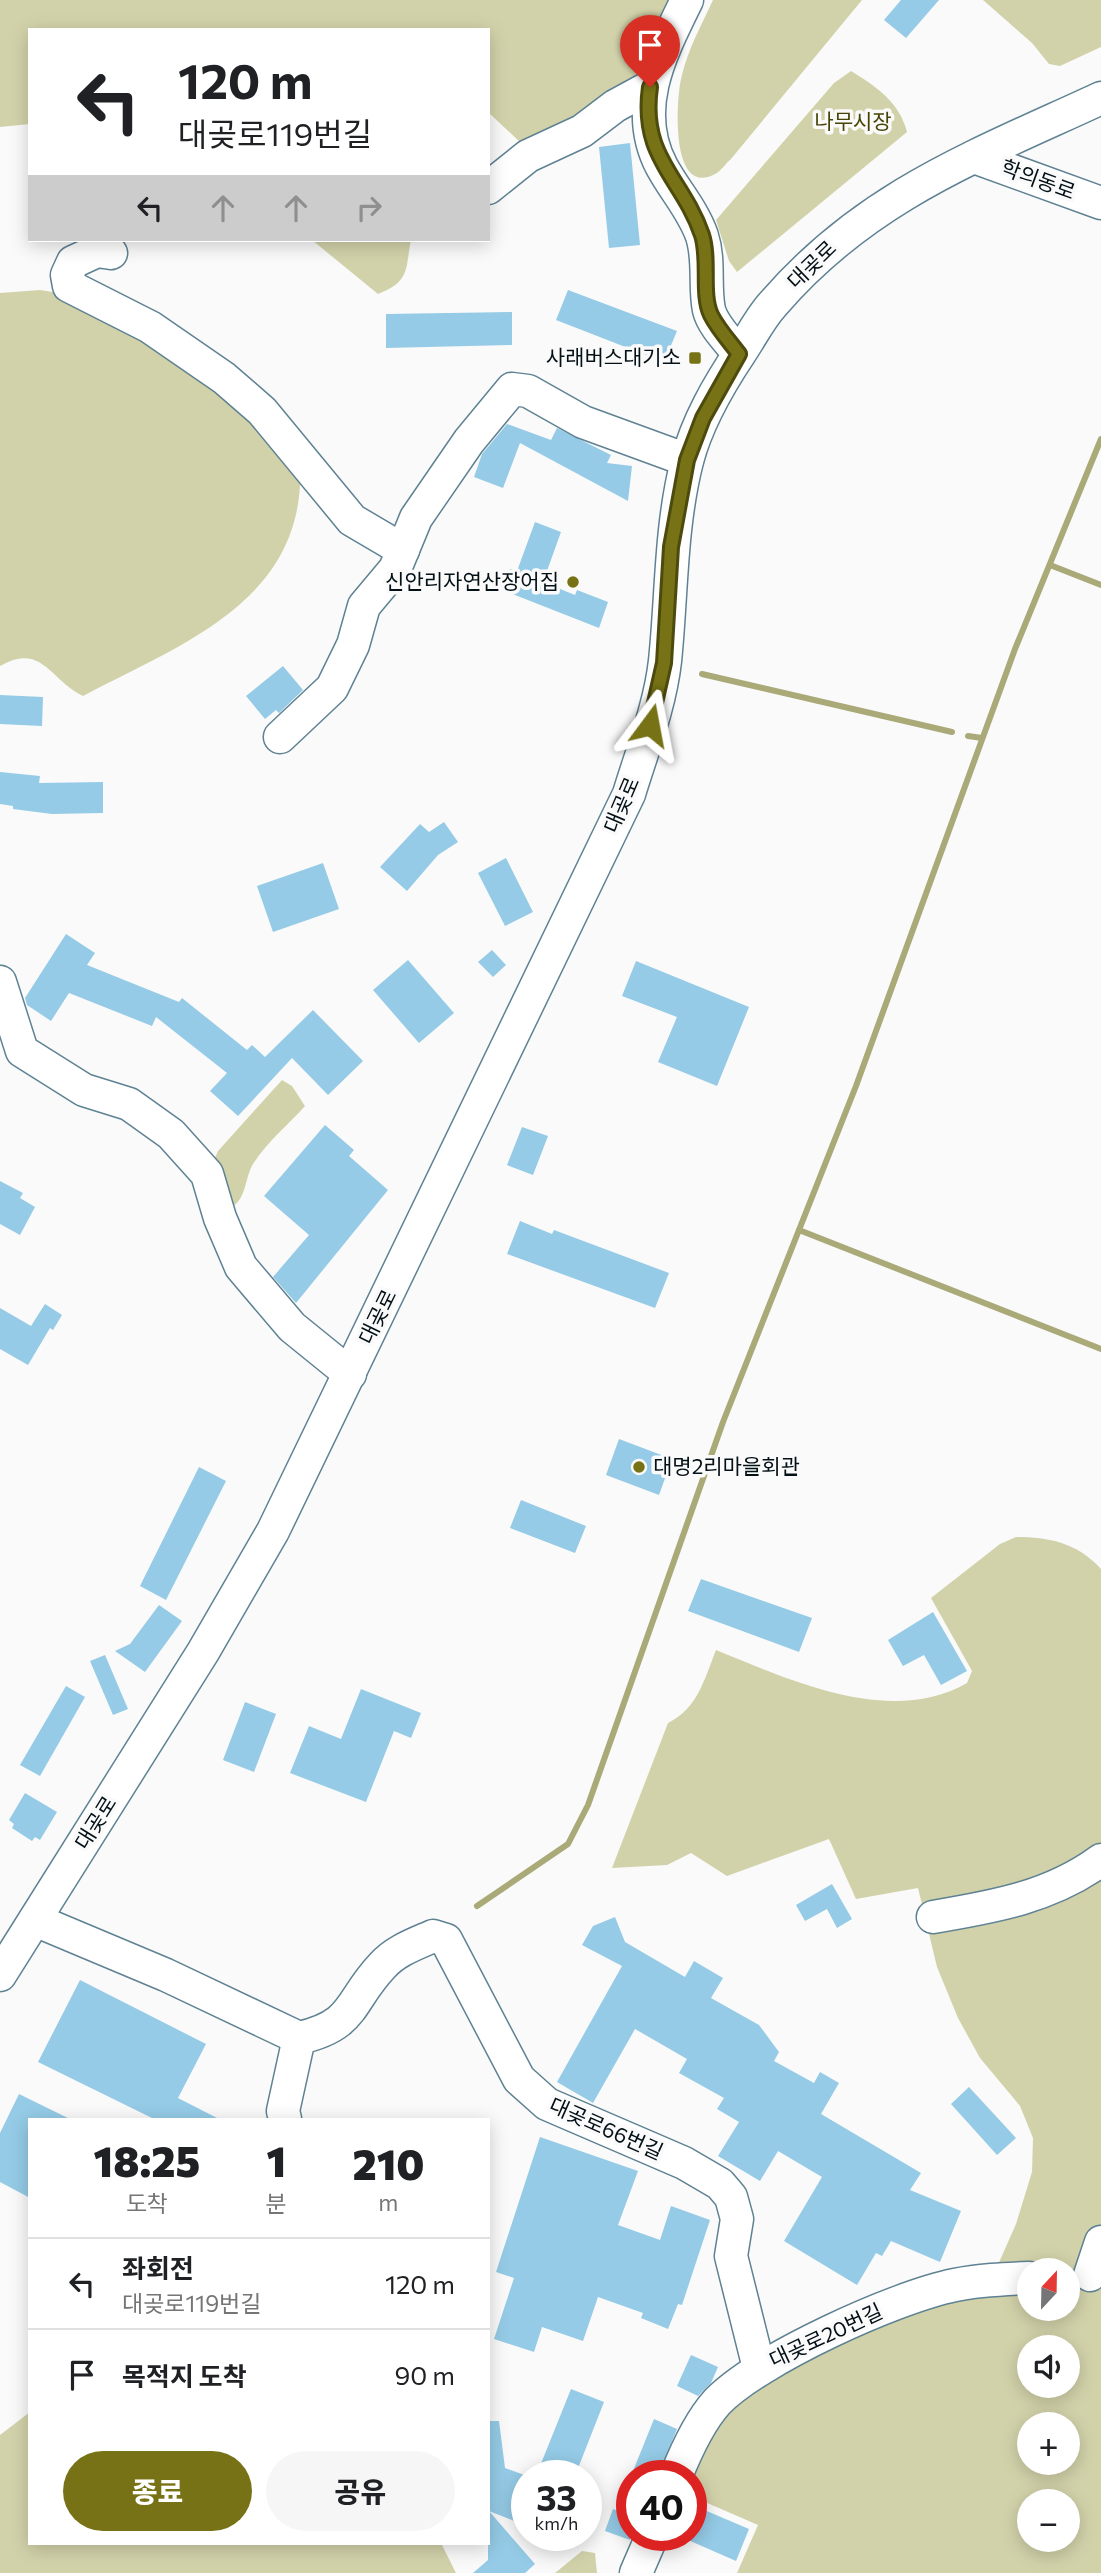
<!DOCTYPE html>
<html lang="ko">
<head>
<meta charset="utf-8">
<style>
	body { margin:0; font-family:Commissioner,"Noto Sans KR",sans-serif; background:#f6f6f6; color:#202124; height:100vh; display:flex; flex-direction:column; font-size:26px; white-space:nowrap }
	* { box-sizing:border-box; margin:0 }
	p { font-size:23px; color:#757577 }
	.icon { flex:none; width:38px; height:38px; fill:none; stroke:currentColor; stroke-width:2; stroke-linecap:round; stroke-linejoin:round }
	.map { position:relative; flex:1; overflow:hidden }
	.details { position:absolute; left:28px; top:2118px; width:462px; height:427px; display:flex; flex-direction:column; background:#fff; border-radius:0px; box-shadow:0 4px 18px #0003 }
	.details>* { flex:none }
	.guide { position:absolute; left:28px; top:28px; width:462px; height:214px; border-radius:0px; box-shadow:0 4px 18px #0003; background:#fff; color:#202124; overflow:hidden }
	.needle { width:46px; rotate:22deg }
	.buttons { position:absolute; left:1017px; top:2258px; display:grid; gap:14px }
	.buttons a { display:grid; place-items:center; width:63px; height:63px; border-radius:50%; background:#fff; box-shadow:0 4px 18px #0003; font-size:35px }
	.speed { position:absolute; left:511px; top:2460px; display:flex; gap:14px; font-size:35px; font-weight:700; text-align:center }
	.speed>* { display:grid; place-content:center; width:91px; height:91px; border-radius:50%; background:#fff; box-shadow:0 4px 18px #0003; line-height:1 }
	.speed small { font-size:18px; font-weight:400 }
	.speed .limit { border:10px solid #d22; background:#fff; color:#111 }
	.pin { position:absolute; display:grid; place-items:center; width:60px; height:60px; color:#fff; margin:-72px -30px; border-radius:50% 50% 50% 0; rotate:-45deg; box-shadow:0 0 7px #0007 }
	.pin .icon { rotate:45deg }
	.me { position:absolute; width:77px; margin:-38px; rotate:13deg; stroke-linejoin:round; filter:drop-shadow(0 0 5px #0008) }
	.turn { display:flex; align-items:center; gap:24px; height:147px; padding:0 35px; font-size:32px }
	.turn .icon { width:91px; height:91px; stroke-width:2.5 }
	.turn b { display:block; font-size:49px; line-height:60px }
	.lanes { display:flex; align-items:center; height:66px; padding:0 35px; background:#0003; justify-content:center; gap:35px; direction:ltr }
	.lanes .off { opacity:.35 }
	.eta { display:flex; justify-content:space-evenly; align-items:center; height:119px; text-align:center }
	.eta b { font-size:42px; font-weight:800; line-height:49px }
	.cta { display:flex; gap:14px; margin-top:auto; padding:14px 35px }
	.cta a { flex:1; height:80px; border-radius:42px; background:#767215; color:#fff; font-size:28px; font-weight:800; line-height:80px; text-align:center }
	.cta a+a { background:#f6f6f6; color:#202124 }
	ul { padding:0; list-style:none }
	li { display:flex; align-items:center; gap:21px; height:91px; padding:0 35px; border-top:2px solid #e0e0e0 }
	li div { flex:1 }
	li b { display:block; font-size:26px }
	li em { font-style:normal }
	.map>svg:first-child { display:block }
	.green { fill:#d2d2aa; fill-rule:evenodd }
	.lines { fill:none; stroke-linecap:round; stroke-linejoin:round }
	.stream { stroke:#aaa978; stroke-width:6 }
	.building { fill:#95cbe6 }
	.minor-casing { stroke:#5f8293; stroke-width:35 }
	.minor { stroke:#fff; stroke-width:32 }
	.route-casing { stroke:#4d4a0e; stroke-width:18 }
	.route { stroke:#767215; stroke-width:12 }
	.poi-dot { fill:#767215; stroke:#fafafa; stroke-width:2.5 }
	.labels { text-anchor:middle; stroke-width:7; stroke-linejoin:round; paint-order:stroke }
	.park-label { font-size:21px; fill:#474406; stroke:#fafafa }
	.street-label { font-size:21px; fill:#031016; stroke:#fafafa }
	.poi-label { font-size:21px; fill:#031016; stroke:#fafafa; text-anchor:end }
</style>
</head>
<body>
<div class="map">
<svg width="1101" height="2573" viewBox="0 0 1101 2573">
	<rect width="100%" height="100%" fill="#fafafa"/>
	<!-- green -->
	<g class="green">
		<polygon points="0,0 677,0 645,64 602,112 519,148 520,142 488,112 488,30 30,30 30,124 0,127"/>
		<path d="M713,0H862L731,159C726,163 721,171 715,174C669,199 676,95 682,75C688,49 702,24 713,0Z"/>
		<polygon points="983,0 1101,0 1101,47 1060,66 1049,64 1032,43"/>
		<path d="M851,71C877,87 899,102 907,132L737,272L729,261L716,220L834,83Z"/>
		<path d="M312,240H411C405,269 411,281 378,294Z"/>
		<path d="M40,290C145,305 223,395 300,461C308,600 185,642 83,696C49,679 42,642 0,666V293Z"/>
		<path d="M282,1080L292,1086L305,1106C288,1125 266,1143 253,1164C245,1177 246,1201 231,1207L211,1167L218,1151Z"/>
		<path d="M1016,1537C1049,1537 1078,1543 1101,1569V2573H737L758,2525L691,2496V2476L699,2450L729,2407L781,2370L997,2267L1016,2224L1032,2172L1033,2138L1020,2106L980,2058L958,2018L937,1967L918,1888L856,1899L829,1839L727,1876L691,1853L667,1865L612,1868L668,1723C698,1708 704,1680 716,1650C790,1680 891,1727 967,1683L972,1671L931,1598L1000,1544ZM1029,2270H1068V2308H1029ZM1029,2347H1068V2385H1029ZM1029,2424H1068V2462H1029ZM1029,2501H1068V2539H1029Z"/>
		<polygon points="30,2412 30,2543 441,2543 456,2573 0,2573 0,2435"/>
		<polygon points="582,2551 595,2553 597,2573 555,2573"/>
	</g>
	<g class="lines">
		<!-- stream -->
		<g class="stream">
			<polyline points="1050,565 1101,585"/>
			<polyline points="702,674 952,732"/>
			<polyline points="968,736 982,738"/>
			<polyline points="799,1230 1101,1349"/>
			<polyline points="477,1906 568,1844 588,1805 723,1422 856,1086 1015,649 1101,439"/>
		</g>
	</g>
	<!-- building -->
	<g class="building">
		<polygon points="901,0 939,0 906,38 884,20"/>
		<polygon points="630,143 640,245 609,248 599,147"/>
		<polygon points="568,290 677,331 664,362 556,320"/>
		<polygon points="512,312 512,345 386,348 386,314"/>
		<polygon points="507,424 551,440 557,428 611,455 607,463 632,466 628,501 520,443 503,488 474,477 482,454"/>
		<polygon points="535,522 561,532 543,582 575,595 577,590 608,602 599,628 502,590 510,569 517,571"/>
		<polygon points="283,666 303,690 279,713 276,710 265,719 246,696"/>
		<polygon points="0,695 43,697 42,726 0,724"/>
		<polygon points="0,772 40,776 39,783 103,782 103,813 52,814 13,809 13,806 0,804"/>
		<polygon points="444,822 458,842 438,855 407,891 380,867 420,824 429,832"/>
		<polygon points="506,858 533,912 505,926 478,873"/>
		<polygon points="323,863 339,909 273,932 257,886"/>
		<polygon points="66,934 95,953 87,965 179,1002 182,998 247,1050 252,1045 265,1057 313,1010 363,1061 328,1095 292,1058 238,1116 210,1091 227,1073 156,1017 152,1026 69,993 51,1021 27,1005 25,998"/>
		<polygon points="492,950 506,965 493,977 478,962"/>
		<polygon points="408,960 454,1013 419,1043 373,990"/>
		<polygon points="636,961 749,1007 717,1086 658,1062 677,1017 622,996"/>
		<polygon points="325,1125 354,1150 349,1156 388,1190 296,1303 273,1277 309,1235 264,1196"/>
		<polygon points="522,1127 548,1136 533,1175 507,1165"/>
		<polygon points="0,1181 23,1193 20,1198 35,1207 20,1235 0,1224"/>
		<polygon points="520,1221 552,1234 554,1230 669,1273 655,1308 507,1254"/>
		<polygon points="45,1304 62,1315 53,1330 50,1328 28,1365 0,1349 0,1308 31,1326"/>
		<polygon points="619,1439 672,1459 659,1495 606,1475"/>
		<polygon points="199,1467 226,1481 166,1600 140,1586"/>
		<polygon points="521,1500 586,1526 575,1553 510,1528"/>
		<polygon points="701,1579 812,1618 799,1652 688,1611"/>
		<polygon points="159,1605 182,1621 145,1672 115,1651 130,1644"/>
		<polygon points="933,1612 967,1671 941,1685 924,1655 903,1666 888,1640"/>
		<polygon points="105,1655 128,1709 113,1715 90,1661"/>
		<polygon points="66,1686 85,1697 40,1776 20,1765"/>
		<polygon points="361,1689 421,1713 411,1738 394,1731 366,1802 290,1773 309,1726 341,1739"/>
		<polygon points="245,1702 276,1714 254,1772 223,1760"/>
		<polygon points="25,1793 57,1812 40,1840 35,1837 32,1841 12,1828 14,1824 9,1820"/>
		<polygon points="832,1884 852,1919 837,1928 827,1909 805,1921 796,1905"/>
		<polygon points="615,1917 625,1942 685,1977 694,1961 723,1978 711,1998 759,2025 779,2052 774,2061 814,2083 820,2072 839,2083 821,2114 921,2173 910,2190 961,2211 940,2262 891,2241 882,2256 876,2253 857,2285 784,2241 822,2177 778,2151 760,2181 718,2156 739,2122 717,2109 724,2098 679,2073 687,2059 635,2029 593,2103 557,2082 622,1966 582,1945 593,1926"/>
		<polygon points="80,1980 206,2044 178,2098 219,2119 154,2119 38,2062"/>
		<polygon points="969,2087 1016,2138 997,2155 951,2104"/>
		<polygon points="19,2094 70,2119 30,2119 30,2198 0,2182 0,2133"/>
		<polygon points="540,2137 638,2171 618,2225 660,2240 671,2206 710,2220 682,2305 678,2304 668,2329 641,2318 643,2313 598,2297 583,2341 542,2327 534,2352 494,2339 514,2278 496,2272"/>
		<polygon points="691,2355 718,2367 711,2383 698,2396 677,2386"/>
		<polygon points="571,2389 604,2402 575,2476 536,2476"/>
		<polygon points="654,2419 677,2429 658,2476 631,2476"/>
		<polygon points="488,2421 499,2421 505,2468 527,2476 527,2526 489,2511 535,2564 525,2573 473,2573 488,2560"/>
		<polygon points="613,2509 632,2516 630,2540 605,2531"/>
		<polygon points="702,2509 749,2529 736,2561 688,2540"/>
	</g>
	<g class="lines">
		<defs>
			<g id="minor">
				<path d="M687,0C661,53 631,109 662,167C675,191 693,210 702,236C710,261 704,286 709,310C713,326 730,342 739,354"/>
				<polyline points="974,157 1101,203"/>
				<polyline points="488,188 528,156 582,131 615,106 650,87"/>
				<polyline points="111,253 97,251 73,262 67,275 69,286 150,327 224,378 262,411 352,520 403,550"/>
				<polyline points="280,737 332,688 353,645 364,606 395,569 416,518 469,441 512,389 528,391 583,422 687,460"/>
				<polyline points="0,982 22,1051 84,1090 129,1104 171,1134 207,1174 220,1218 241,1267 292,1327 350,1374"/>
				<path d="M933,1917C993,1907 1051,1897 1101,1860"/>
				<path d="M35,1920L166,1975L299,2038C356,2025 348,2002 382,1966C395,1951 415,1944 433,1936L446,1940L519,2079L547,2104L684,2163L720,2184L731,2197L737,2219L731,2256L759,2368"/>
				<path d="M0,1975L203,1652L273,1531L629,794C642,751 660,706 665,661C672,594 670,528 687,461C697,422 718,386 740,353C751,337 760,318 773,304C866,196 976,156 1101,98"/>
				<polyline points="285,2119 283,2111 299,2038"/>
				<polyline points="1090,2275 1101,2242"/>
				<path d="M676,2476C686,2451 699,2422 717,2402C759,2359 895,2297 955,2285C979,2280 1004,2279 1029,2278"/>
				<polyline points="636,2573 652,2536"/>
			</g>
		</defs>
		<!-- minor casing -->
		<use href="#minor" class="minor-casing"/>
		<!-- minor -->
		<use href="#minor" class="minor"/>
	</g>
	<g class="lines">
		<defs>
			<path id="route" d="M650,87C640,158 682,177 702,235C710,260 701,294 711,315C718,329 730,342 739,354L703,418L687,460L671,547L664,663L650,725"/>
		</defs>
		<!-- route casing -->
		<use href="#route" class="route-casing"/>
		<!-- route -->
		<use href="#route" class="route"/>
	</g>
	<!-- markers -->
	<g class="poi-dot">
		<rect x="688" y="351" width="14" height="14" rx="3.5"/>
		<circle cx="573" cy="582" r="7"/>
		<circle cx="639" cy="1467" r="7"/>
	</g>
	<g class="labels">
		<!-- park labels -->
		<g class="park-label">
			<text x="853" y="129">나무시장</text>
		</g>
		<!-- street labels -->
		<g class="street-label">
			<text transform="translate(1038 180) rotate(20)" y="7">학의동로</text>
			<text transform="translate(812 265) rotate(-44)" y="7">대곶로</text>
			<text transform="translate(622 805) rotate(-67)" y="7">대곶로</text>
			<text transform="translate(378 1317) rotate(-64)" y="7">대곶로</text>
			<text transform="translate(96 1823) rotate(-58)" y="7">대곶로</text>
			<text transform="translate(606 2129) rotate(24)" y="7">대곶로66번길</text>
			<text transform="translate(826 2336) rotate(-25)" y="7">대곶로20번길</text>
		</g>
		<!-- poi labels -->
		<g class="poi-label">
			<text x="681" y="365">사래버스대기소</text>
			<text x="559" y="589">신안리자연산장어집</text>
			<text x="653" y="1474" text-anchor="start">대명2리마을회관</text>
		</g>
	</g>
</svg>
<div class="buttons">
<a><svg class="needle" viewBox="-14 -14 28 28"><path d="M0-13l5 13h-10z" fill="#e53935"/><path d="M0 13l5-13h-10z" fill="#757577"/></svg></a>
<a><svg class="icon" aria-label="sound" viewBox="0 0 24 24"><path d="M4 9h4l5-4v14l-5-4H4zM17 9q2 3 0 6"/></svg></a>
<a>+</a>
<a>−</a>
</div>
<div class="speed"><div>33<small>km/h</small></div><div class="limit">40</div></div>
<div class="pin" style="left:650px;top:87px;background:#d93025"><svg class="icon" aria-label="arrive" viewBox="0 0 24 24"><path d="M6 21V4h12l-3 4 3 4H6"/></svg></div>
<svg class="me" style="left:650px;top:725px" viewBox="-20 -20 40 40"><path d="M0-17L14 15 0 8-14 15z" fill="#767215" stroke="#fff" stroke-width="4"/></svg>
<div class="guide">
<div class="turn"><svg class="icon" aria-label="left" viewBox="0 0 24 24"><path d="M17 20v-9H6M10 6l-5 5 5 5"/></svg><div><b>120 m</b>대곶로119번길</div></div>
<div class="lanes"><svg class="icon" aria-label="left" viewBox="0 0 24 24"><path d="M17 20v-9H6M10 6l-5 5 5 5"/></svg><svg class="icon off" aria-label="ahead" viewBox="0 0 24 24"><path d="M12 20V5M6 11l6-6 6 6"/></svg><svg class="icon off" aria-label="ahead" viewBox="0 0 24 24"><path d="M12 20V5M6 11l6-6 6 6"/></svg><svg class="icon off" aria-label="right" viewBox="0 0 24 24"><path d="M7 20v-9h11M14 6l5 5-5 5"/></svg></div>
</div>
<section class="details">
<div class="eta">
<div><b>18:25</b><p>도착</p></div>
<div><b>1</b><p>분</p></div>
<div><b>210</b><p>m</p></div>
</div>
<ul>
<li><svg class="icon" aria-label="left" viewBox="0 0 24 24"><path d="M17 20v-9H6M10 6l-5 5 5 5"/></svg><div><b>좌회전</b><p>대곶로119번길</p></div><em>120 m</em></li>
<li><svg class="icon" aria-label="arrive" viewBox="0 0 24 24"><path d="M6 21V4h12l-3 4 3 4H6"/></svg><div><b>목적지 도착</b></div><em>90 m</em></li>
</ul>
<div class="cta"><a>종료</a><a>공유</a></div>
</section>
</div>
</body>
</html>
